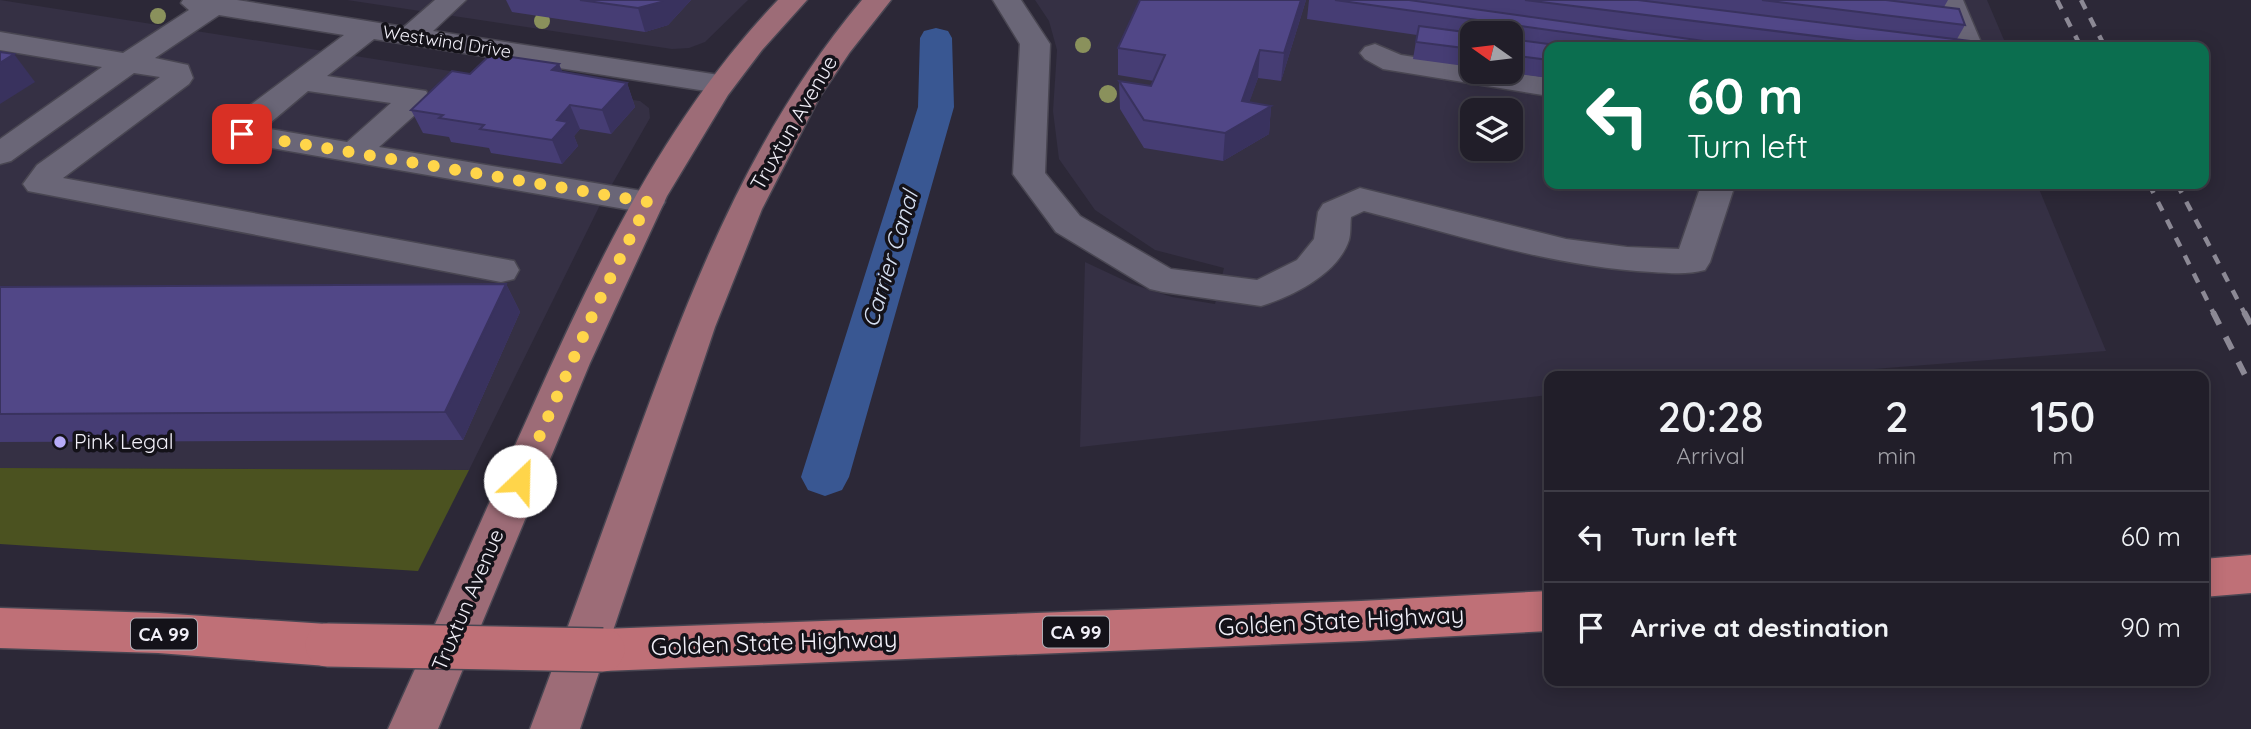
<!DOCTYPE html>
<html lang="en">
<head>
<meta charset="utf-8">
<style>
	body { margin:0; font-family:Quicksand,sans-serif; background:#292731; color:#f1f3f6; height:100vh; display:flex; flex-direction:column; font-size:26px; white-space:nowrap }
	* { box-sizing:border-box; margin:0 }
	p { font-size:23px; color:#a2a2a8 }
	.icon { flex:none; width:38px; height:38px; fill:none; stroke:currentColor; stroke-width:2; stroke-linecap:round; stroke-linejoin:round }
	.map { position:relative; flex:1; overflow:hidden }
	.drawer { position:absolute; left:1544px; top:371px; width:665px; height:315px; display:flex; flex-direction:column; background:#211e29; border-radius:14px; box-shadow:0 4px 18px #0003,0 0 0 2px #3e3c46 }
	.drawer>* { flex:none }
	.guide { position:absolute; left:1544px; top:42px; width:665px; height:147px; border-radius:14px; box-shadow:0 4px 18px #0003,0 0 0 2px #3e3c46; background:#0b6e4f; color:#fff; overflow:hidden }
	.needle { width:46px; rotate:284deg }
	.controls { position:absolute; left:1460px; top:21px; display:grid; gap:14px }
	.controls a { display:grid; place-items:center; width:63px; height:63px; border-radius:14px; background:#211e29; box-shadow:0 4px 18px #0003,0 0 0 2px #3e3c46; font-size:35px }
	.pin { position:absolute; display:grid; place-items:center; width:60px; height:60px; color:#fff; margin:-30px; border-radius:14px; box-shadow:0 4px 10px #0006 }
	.me { position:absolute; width:77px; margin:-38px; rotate:24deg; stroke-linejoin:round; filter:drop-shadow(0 0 5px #0008) }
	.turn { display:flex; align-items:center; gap:24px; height:147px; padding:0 28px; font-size:32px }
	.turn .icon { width:91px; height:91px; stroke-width:2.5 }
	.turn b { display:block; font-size:49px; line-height:60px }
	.eta { display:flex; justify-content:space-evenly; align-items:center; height:119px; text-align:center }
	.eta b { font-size:42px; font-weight:600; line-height:49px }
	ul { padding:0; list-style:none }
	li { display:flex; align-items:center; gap:21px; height:91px; padding:0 28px; border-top:2px solid #3e3c46 }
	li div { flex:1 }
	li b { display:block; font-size:26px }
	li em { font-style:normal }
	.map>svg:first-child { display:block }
	.built { fill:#353044; fill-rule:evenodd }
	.green { fill:#4b5220 }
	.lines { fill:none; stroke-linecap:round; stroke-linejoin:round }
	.canal { fill:#395792; fill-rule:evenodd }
	.minor-casing { stroke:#494652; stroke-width:3 }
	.major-casing { stroke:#494652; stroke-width:3 }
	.highway-casing { stroke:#494652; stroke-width:3 }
	.minor { fill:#6a6677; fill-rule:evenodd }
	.major { fill:#9d6c77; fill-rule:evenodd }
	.highway { fill:#bf7077; fill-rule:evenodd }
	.rail-far1 { stroke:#8c8995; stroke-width:4.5; stroke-dasharray:10 10; stroke-linecap:butt }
	.rail { stroke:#8c8995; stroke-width:6; stroke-dasharray:14 14; stroke-linecap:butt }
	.highway-bridge-casing { stroke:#494652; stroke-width:46; stroke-linecap:butt }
	.highway-bridge { stroke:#bf7077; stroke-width:43 }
	.tree { fill:#8a915c }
	.wall { fill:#463d74 }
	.shaded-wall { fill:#39325e }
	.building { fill:#514787; stroke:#39325e; stroke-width:2 }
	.route { stroke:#ffd54a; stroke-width:12; stroke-dasharray:0 21.6 }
	.poi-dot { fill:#b7abf8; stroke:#141219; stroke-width:2.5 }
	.labels { text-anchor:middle; stroke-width:7; stroke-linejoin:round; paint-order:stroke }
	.far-street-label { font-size:18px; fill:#f1eff8; stroke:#141219 }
	.shield { fill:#141219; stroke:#afadb5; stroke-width:2 }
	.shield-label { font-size:19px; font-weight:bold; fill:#f1eff8 }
	.street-label { font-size:21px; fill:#f1eff8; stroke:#141219 }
	.poi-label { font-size:21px; fill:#f1eff8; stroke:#141219; text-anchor:start }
	.water-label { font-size:23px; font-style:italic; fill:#d7e1f3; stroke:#141219 }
	.near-street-label { font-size:24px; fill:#f1eff8; stroke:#141219 }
</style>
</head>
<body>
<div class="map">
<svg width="2251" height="729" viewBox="0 0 2251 729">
	<rect width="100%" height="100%" fill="#2c2837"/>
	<!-- built -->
	<g class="built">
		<polygon points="0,0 640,101 649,108 650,118 599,207 469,470 0,468"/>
		<polygon points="347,0 748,0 705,42 689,48 672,49"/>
		<path d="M1035,0H1987L2007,47H1549V184H2037L2106,351L1784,376H1549V395L1080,447L1085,262L1132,284L1172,297L1215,304L1224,268L1155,250L1095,210L1059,159L1053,111L1057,50L1049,21ZM1472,33H1510V72H1472ZM1472,110H1510V149H1472Z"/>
	</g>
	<!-- green -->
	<polygon class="green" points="0,468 469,470 418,571 0,544"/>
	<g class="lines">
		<!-- canal -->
		<polygon class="canal" points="936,28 948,31 952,38 954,107 849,477 842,490 825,496 808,490 801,477 918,107 920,38 924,31"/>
		<defs>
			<g id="minor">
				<path d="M183,0H237L404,27L435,0H466L433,31L719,75L730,78L734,84L730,90L719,93L374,39L327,76L426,91L430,98L426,105L379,147L660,194L665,202L660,210L648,213L231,141L226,134L249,106L344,35L219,15L155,58L188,65L193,78L189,84L63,178L514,261L519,270L514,279L501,282L28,191L23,184L37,165L160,77L134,73L11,161L0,164V139L102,67L0,50V32L123,53L189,10L181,3ZM308,91L391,103L347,142L264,128Z"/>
				<path d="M993,0H1021L1050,44L1045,173L1080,216L1171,269L1257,280L1297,260L1314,239L1318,212L1323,204L1360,188L1566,239L1627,247L1679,249L1699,191L1698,184H1730L1733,191L1710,262L1705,270C1687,275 1670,273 1652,272C1554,267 1458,235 1364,211L1351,217C1350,225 1351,233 1349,240C1338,274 1293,296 1261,306L1163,292L1150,289L1056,232L1013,174L1020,44Z"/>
				<polygon points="1935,0 1963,0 1983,47 1955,47"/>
				<polygon points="1375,44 1401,55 1472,66 1472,72 1509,72 1549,78 1549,96 1383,69 1365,59 1360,53 1365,47"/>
			</g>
			<g id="major">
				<path d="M778,0H807L762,50L728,95L667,196L590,363L438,729H388C436,623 483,516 531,410C597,263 665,118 778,0Z"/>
				<path d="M862,0H891L850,52L819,98L762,209L715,327L580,729H530C565,636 598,543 632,450C691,288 750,133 862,0Z"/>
			</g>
			<g id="highway">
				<polygon points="2251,555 2251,593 2203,597 2203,559"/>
				<polygon points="1549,591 1549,631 1361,641 603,671 586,665 580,650 586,635 603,629 1361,601"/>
				<polygon points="0,608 158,613 327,624 344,630 350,645 344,660 327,666 158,653 0,648"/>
			</g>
		</defs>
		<!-- minor casing -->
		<use href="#minor" class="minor-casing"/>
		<!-- major casing -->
		<use href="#major" class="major-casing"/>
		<!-- highway casing -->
		<use href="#highway" class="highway-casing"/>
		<!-- minor -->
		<use href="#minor" class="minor"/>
		<!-- major -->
		<use href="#major" class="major"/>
		<!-- highway -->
		<use href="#highway" class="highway"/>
		<!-- rail-far1 -->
		<g class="rail-far1">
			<polyline points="2057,0 2081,47"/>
			<polyline points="2081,0 2105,47"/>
			<polyline points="2149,184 2214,314"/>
			<polyline points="2177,184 2245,314"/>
		</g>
		<!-- rail -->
		<g class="rail">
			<polyline points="2213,312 2251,387"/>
			<polyline points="2244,312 2251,325"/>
		</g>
		<defs>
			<polyline id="highway-bridge" points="327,645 603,650"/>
		</defs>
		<!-- highway-bridge casing -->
		<use href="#highway-bridge" class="highway-bridge-casing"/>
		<!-- highway-bridge -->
		<use href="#highway-bridge" class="highway-bridge"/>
	</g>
	<!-- trees -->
	<g class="tree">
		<circle cx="158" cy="16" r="8"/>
		<circle cx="542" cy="21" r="8"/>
		<circle cx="1083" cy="45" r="8"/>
		<circle cx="1108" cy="94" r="9"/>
	</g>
	<!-- wall -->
	<g class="wall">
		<polygon points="506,0 691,0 668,25 645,32 512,12"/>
		<polygon points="1140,0 1306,0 1281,81 1258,78 1249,102 1271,106 1269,134 1223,161 1144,148 1120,109 1119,81 1151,86 1154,81 1118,75 1118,48"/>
		<polygon points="1309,0 1948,0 1944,7 1965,25 1957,39 1973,47 1549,47 1549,78 1503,72 1510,72 1510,33 1472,33 1472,67 1413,59 1417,35 1307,19"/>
		<polygon points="559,64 562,72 627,83 635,107 611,134 580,129 574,136 578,146 562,164 491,153 489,148 451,142 449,137 423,133 411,110 470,74"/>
		<polygon points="506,284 520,312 463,440 0,442 0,287"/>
	</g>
	<!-- shaded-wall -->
	<g class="shaded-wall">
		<polygon points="663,0 691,0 668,25 645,32 638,8"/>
		<polygon points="1301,0 1306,0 1281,81 1284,53"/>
		<polygon points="1260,50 1258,78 1242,123 1271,106 1269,134 1223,161 1225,133 1242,101"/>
		<polygon points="14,54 35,82 0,104 0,63"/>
		<polygon points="559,64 568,87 552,70"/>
		<polygon points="627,83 635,107 611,134 602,110"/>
		<polygon points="570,105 580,129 574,136 578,146 562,164 552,140 557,120"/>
		<polygon points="506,284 520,312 463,440 445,412"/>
	</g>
	<!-- building -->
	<g class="building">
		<polygon points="580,0 663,0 661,2 638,8"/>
		<polygon points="1140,0 1301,0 1284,53 1260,50 1242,101 1271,106 1225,133 1144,120 1119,81 1151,86 1165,55 1118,48"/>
		<polygon points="1335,0 1409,0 1747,47 1671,47"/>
		<polygon points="1525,0 1638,0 1970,41 1973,47 1904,47"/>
		<polygon points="1762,0 1886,0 1959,9 1965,25"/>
		<polygon points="1419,26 1472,33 1472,49 1416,42"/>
		<polygon points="1510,39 1571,47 1549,47 1549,60 1510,55"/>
		<polygon points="0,52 14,54 0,63"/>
		<polygon points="491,54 559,64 552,70 627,83 602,110 570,105 557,120 568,122 552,140 480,129 484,125 439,118 443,115 411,110 452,71 470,74"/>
		<polygon points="506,284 445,412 0,414 0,287"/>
	</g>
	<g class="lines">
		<!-- route -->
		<polyline class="route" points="242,134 648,202 596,307 520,481"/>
	</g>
	<!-- markers -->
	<circle class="poi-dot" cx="60" cy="442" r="7"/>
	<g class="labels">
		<!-- far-street labels -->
		<g class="far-street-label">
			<text transform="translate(447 42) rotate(9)" y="6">Westwind Drive</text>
		</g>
		<!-- shield labels -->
		<g class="shield">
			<rect x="1043" y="616.5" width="66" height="31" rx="5"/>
			<rect x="131" y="618.5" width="66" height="31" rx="5"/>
		</g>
		<g class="shield-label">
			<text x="1076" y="639">CA 99</text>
			<text x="164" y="641">CA 99</text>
		</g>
		<!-- street labels -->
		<g class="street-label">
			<text transform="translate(794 123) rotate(-60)" y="7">Truxtun Avenue</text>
			<text transform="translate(468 600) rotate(-67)" y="7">Truxtun Avenue</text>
		</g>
		<!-- poi labels -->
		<g class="poi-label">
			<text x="74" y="449">Pink Legal</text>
		</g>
		<!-- water labels -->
		<g class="water-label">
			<text transform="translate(890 259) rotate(-73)" y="8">Carrier Canal</text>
		</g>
		<!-- near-street labels -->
		<g class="near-street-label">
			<text transform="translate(1341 621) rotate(-3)" y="8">Golden State Highway</text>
			<text transform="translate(774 643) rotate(-2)" y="8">Golden State Highway</text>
		</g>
	</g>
</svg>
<div class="controls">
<a><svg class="needle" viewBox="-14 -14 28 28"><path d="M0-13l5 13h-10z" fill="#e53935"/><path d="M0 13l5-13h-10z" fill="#a2a2a8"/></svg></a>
<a><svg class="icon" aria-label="layers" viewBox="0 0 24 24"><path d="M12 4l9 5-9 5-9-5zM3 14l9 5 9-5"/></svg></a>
</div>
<div class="pin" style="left:242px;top:134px;background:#d93025"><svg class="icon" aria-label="arrive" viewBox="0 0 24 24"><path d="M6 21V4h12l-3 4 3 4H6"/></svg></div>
<svg class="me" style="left:520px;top:481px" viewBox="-20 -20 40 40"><circle r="19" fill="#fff"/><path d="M0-13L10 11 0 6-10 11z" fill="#ffd54a"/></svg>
<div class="guide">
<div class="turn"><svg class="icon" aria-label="left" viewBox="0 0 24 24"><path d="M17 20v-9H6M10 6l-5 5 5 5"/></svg><div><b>60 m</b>Turn left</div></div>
</div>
<section class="drawer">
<div class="eta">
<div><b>20:28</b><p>Arrival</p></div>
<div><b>2</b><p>min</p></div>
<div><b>150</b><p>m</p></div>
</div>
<ul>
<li><svg class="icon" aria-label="left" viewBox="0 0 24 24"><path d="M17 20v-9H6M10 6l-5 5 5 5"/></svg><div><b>Turn left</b></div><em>60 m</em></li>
<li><svg class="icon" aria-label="arrive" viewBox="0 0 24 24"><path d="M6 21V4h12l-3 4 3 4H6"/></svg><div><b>Arrive at destination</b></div><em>90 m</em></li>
</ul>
</section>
</div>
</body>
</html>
